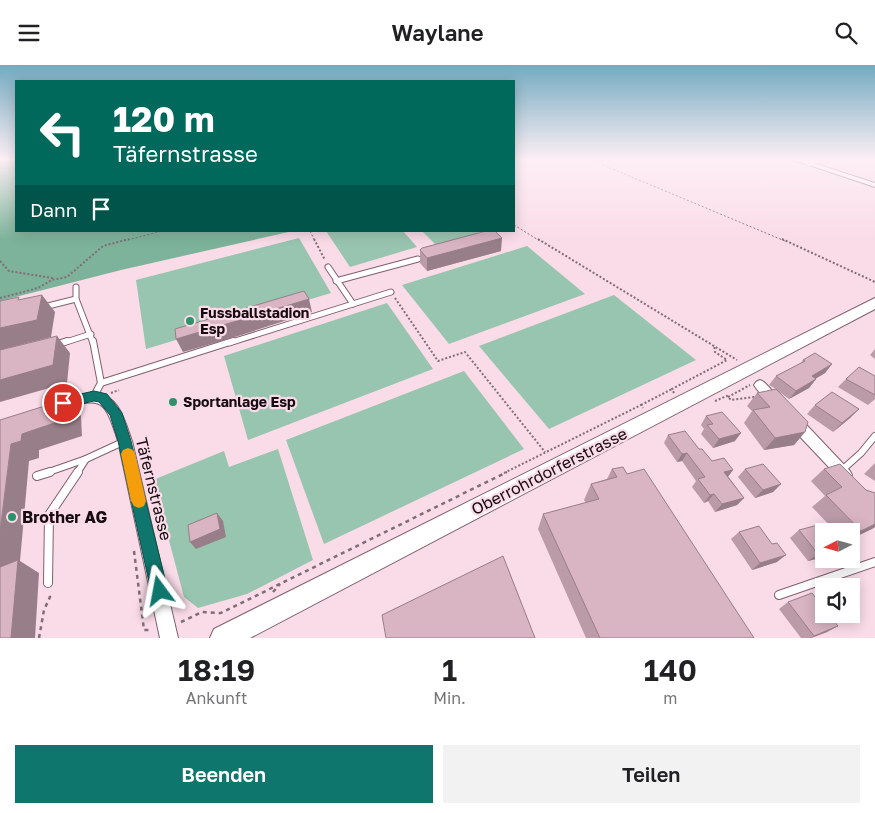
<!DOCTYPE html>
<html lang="de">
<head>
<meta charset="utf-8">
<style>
	body { margin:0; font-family:"Golos Text",sans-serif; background:#f2f2f2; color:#202124; height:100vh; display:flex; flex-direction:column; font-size:19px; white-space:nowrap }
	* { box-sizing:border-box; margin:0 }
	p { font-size:16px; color:#757577 }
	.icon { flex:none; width:28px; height:28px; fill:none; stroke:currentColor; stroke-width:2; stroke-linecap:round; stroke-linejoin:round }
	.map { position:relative; height:573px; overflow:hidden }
	.side { display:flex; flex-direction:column; background:#fff; flex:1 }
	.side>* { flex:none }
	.hud { position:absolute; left:15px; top:15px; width:500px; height:152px; border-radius:0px; box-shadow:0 2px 12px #0003; background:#00695c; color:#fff; overflow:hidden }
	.needle { width:32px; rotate:264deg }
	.tools { position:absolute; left:815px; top:458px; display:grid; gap:10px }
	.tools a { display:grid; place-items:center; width:45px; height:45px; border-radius:0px; background:#fff; box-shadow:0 2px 12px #0003; font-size:25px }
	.pin { position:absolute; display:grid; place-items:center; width:42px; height:42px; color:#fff; margin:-21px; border:2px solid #fff; border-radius:50%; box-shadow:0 1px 5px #0007 }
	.me { position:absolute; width:55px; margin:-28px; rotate:347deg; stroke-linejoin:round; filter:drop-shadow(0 0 4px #0008) }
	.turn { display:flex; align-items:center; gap:18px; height:105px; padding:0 15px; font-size:22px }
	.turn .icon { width:65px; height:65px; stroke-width:2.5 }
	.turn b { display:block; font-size:35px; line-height:42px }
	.then { display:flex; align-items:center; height:48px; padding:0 15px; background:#0003; gap:10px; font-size:19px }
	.eta { display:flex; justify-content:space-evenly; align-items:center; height:85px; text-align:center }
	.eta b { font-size:30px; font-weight:600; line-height:35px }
	.action { display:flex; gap:10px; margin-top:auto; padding:10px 15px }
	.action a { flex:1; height:58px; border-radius:0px; background:#0f766e; color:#fff; font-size:20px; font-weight:600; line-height:58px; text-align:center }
	.action a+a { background:#f2f2f2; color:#202124 }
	header { display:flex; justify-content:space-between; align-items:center; height:65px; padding:0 15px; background:#fff; font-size:22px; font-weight:600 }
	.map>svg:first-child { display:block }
	.green { fill:#98c5b0 }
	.forest { fill:#7cb39a }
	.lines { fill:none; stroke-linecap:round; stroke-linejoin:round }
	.service-far3-casing { stroke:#81606e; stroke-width:5 }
	.service-far2-casing { stroke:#81606e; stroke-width:7 }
	.service-far1-casing { stroke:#81606e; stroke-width:8 }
	.service-casing { stroke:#81606e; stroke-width:10 }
	.minor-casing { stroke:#81606e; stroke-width:2 }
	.secondary-casing { stroke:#81606e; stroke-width:2 }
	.path-far2 { stroke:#816d76; stroke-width:1; stroke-dasharray:2 2; stroke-linecap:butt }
	.path-far1 { stroke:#816d76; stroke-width:2; stroke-dasharray:2 2; stroke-linecap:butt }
	.path { stroke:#816d76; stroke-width:2.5; stroke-dasharray:4 4; stroke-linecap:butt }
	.service-far3 { stroke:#fff; stroke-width:4 }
	.service-far2 { stroke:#fff; stroke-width:5 }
	.service-far1 { stroke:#fff; stroke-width:6 }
	.service { stroke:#fff; stroke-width:8 }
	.minor { fill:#fff; fill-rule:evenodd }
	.secondary { fill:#fff; fill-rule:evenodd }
	.wall { fill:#bb9ba8 }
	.shaded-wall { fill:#987e88 }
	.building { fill:#d9b4c3; stroke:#987e88 }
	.route { fill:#0f766e; stroke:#0a4d48 }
	.slow { fill:#f59e0b }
	.poi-dot { fill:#2d916c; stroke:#fadbe8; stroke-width:2 }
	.labels { text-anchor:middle; stroke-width:4.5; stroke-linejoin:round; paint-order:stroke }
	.poi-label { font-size:14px; font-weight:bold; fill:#170b11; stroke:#fadbe8; text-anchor:start }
	.near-street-label { font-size:16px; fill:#170b11; stroke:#fadbe8 }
	.near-poi-label { font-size:16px; font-weight:bold; fill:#170b11; stroke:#fadbe8; text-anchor:start }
</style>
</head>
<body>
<header><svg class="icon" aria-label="menu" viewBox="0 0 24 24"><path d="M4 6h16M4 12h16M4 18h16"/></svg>Waylane<svg class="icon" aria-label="search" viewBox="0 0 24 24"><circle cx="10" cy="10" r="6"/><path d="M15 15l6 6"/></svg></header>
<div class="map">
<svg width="875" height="573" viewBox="0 0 875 573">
	<rect width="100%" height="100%" fill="#fadbe8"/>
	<!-- green -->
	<g class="green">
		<polygon points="326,166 403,166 417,182 350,202"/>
		<polygon points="422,166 477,166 481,170 438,182"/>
		<polygon points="299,173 331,228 146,284 136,215"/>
		<polygon points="527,181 585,229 449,279 402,220"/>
		<polygon points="614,230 696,295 549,364 479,281"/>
		<polygon points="387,238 433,304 248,375 224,291"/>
		<polygon points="464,306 524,384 324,479 286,375"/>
		<polygon points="278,384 313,495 247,529 198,543 184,532 153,415 224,386 229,402"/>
	</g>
	<!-- forest -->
	<polygon class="forest" points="0,95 16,95 16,166 293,166 121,205 0,236"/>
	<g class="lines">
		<defs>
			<polyline id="service-far3" points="808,99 819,95"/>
			<g id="service-far2">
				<polyline points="328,202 353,239"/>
				<polyline points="336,216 418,194"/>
				<polyline points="76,222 76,234 93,278"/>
				<polyline points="44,242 76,234"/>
				<polyline points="63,278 91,269"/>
				<polyline points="229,278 391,227"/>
			</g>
			<g id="service-far1">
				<polyline points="93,276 101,318 94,331"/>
				<polyline points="55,280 67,276"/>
				<polyline points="101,318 233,276"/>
				<polyline points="842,405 861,388 875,371"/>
				<polyline points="46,408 86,394"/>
				<polyline points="77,408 86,394 125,376"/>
			</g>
			<g id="service">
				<polyline points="37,411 50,407"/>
				<polyline points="48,518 49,450 78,407"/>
				<polyline points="779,530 875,497"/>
			</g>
			<g id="minor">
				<polygon points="794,95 804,95 875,118 875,122"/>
				<path d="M760,315L764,317L781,335L783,338L781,341C771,345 762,330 756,323L754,320L756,317Z"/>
				<path d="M95,327C120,332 124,354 132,376L178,573H160L118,376C103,329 101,334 55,345L51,343L49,340L51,337L55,335Z"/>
				<polygon points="794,351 799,352 850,406 852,410 850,414 845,416 840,414 789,360 788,356 789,352"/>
			</g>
			<polygon id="secondary" points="875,233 875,244 250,573 210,573 214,564"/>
		</defs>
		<!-- service-far3 casing -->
		<use href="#service-far3" class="service-far3-casing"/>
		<!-- service-far2 casing -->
		<use href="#service-far2" class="service-far2-casing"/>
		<!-- service-far1 casing -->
		<use href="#service-far1" class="service-far1-casing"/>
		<!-- service casing -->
		<use href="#service" class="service-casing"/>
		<!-- minor casing -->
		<use href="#minor" class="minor-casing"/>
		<!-- secondary casing -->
		<use href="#secondary" class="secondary-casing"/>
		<!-- path-far2 -->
		<g class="path-far2">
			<polyline points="591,95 785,176"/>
			<polyline points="514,97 526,95"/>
			<polyline points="0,103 16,104"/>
			<polyline points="514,160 540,176"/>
			<polyline points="310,166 315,176"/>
			<polyline points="124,176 162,166"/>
		</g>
		<!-- path-far1 -->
		<g class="path-far1">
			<polyline points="314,174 325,195"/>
			<polyline points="538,174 737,295"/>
			<polyline points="782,174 875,217"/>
			<polyline points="0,196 9,206 52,213 52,215"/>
			<polyline points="0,233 38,223 52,215 67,212 103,181 129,174"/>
			<polyline points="395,233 438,296 465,287 545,387"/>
			<polyline points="111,328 119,325"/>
			<polyline points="674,328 672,324 727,295 715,287 714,280"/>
			<polyline points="728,332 750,320"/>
			<polyline points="715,336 727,331 731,335 755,332"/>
			<polyline points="641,340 672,324"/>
			<polyline points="504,408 641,340 643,343"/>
		</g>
		<!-- path -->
		<g class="path">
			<polyline points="134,486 144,565 152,565"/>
			<polyline points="273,527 280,519"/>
			<polyline points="181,557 202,547 221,548 507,407"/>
			<polyline points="39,573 44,545 50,532 49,527"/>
		</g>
		<!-- service-far3 -->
		<use href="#service-far3" class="service-far3"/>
		<!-- service-far2 -->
		<use href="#service-far2" class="service-far2"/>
		<!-- service-far1 -->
		<use href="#service-far1" class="service-far1"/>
		<!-- service -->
		<use href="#service" class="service"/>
		<!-- minor -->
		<use href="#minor" class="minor"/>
		<!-- secondary -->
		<use href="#secondary" class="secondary"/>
	</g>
	<!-- wall -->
	<g class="wall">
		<polygon points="420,185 501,186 427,206 420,198"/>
		<polygon points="875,284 875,294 870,290"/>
		<polygon points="803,295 832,299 825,308 815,314 816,314 809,323 789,334 778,326 805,367 794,380 764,385 744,358 752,346 747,341 757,328 776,324 769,320 776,311 801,298"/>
		<polygon points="875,311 875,334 868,340 838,322 846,314"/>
		<polygon points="815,340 859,344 850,353 833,367 807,349"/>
		<polygon points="706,351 735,376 713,383 701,369 704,364 701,360"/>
		<polygon points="668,370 699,384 712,396 733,405 728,411 744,433 737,440 715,447 708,436 704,438 692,422 696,416 682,396 677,397 664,378"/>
		<polygon points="875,398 875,416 864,409"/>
		<polygon points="612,404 627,409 754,573 586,573 538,464 543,449 586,438 584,435 591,419 607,414"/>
		<polygon points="745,404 781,419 773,427 755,433 738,412"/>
		<polygon points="824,404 866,425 875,428 875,462 851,474 851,466 835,466 812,442 825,431 811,416"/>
		<polygon points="799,465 824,467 824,492 808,496 790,473"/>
		<polygon points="739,467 777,497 752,505 731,474"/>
		<polygon points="788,537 827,567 812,573 801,573 779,544"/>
	</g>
	<!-- shaded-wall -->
	<g class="shaded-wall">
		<polygon points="502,173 501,186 427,206 427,193"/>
		<polygon points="42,230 55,247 51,272 0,285 0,263"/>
		<polygon points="309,234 312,247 235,272 183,287 176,274"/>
		<polygon points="57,271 70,288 67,318 0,337 0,315"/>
		<polygon points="832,299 825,308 805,320 812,311"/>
		<polygon points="816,314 809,323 789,334 796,326"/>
		<polygon points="67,334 81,351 82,371 39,385 39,393 29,396 20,496 39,508 35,573 11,573 0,507 0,466 11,379 22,369"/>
		<polygon points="859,344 850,353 833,367 842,358"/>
		<polygon points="805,367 794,380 764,385 775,373"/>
		<polygon points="741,368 735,376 713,383 719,374"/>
		<polygon points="687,388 682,396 677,397 682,389"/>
		<polygon points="733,405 727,413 724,407"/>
		<polygon points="781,419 773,427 755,433 763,425"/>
		<polygon points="714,429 708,436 704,438 710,430"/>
		<polygon points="744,433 737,440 715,447 722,439"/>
		<polygon points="217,448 223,456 226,472 196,484 190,477"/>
		<polygon points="875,459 875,462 872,464 851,474 851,472 861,466"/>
		<polygon points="824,488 824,492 808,496 818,489"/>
		<polygon points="786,490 777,497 752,505 760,498"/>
		<polygon points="838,561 827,567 810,573 814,571"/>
	</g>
	<!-- building -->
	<g class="building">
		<polygon points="486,166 495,166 502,173 427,193 420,185 422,183"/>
		<polygon points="304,226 309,234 230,258 176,274 175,264"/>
		<polygon points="42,230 37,255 0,263 0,236 19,232 18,235"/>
		<polygon points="57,271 53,300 0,315 0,285"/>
		<polygon points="815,288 832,299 812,311 816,314 796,326 776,311 805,296 803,295"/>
		<polygon points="859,302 875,311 875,330 846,314"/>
		<polygon points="776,324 808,357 805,367 775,373 753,345 770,342 757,328"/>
		<polygon points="832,327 859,344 842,358 815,340"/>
		<polygon points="67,334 66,354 22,369 21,376 11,379 0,466 0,355"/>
		<polygon points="722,347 741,368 719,374 707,360 713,359 706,351"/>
		<polygon points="685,366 699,384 702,384 712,396 724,393 733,405 724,407 744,433 722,439 714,429 710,430 698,414 705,412 687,388 682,389 668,370"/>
		<polygon points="763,399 781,419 763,425 745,404"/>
		<polygon points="840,399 866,425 875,428 875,459 861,466 826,430 842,422 824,404"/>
		<polygon points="623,402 627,409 644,404 754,573 600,573 543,449 599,434 591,419 617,412 612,404"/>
		<polygon points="217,448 220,464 190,477 188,460"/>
		<polygon points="818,460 824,467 824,488 818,489 799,465"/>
		<polygon points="759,461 772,479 777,478 786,490 760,498 739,467"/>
		<polygon points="503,491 535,573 386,573 382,550"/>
		<polygon points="18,495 11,573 0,573 0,502"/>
		<polygon points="812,528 824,543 824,549 828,549 838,561 814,571 788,537"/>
	</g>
	<!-- sky -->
	<linearGradient id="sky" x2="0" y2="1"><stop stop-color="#73aac0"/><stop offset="0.54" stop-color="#fdeff5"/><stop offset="1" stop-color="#fdeff5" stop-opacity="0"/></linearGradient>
	<rect width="875" height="175" fill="url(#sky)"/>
	<!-- route -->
	<polygon class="route" points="94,326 107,329 122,348 131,376 168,526 166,532 160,534 154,532 151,526 118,376 110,350 99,337 94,336 63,343 59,342 57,338 59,335 63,333"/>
	<!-- slow -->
	<polygon class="slow" points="128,383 133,385 135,389 146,436 144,441 139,443 134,441 131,436 121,389 123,385"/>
	<!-- markers -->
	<g class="poi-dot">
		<circle cx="190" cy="256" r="5"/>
		<circle cx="173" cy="337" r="5"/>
		<circle cx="12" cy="452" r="5"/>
	</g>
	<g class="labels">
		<!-- poi labels -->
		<g class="poi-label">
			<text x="200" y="253">Fussballstadion<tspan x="200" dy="16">Esp</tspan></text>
			<text x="183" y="342">Sportanlage Esp</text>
		</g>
		<!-- near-street labels -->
		<g class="near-street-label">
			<text transform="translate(549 406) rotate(-27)" y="6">Oberrohrdorferstrasse</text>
			<text transform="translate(154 424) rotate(76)" y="6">Täfernstrasse</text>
		</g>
		<!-- near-poi labels -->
		<g class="near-poi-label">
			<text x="22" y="458">Brother AG</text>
		</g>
	</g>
</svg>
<div class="tools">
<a><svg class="needle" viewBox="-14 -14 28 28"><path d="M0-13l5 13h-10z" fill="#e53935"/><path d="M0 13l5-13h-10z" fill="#757577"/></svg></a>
<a><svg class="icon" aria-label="sound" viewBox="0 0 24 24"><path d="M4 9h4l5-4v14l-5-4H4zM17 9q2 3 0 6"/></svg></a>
</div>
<div class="pin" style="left:63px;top:338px;background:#d93025"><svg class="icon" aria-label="arrive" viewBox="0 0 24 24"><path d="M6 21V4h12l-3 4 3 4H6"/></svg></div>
<svg class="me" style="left:160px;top:526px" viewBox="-20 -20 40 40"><path d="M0-17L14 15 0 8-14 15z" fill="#0f766e" stroke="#fff" stroke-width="4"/></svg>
<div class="hud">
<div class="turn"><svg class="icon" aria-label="left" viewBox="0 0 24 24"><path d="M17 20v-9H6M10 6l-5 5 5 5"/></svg><div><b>120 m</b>Täfernstrasse</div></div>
<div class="then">Dann<svg class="icon" aria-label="arrive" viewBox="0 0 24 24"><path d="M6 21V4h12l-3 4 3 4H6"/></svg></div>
</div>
</div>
<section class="side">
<div class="eta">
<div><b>18:19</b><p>Ankunft</p></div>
<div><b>1</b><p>Min.</p></div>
<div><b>140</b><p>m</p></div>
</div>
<div class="action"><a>Beenden</a><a>Teilen</a></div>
</section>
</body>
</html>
